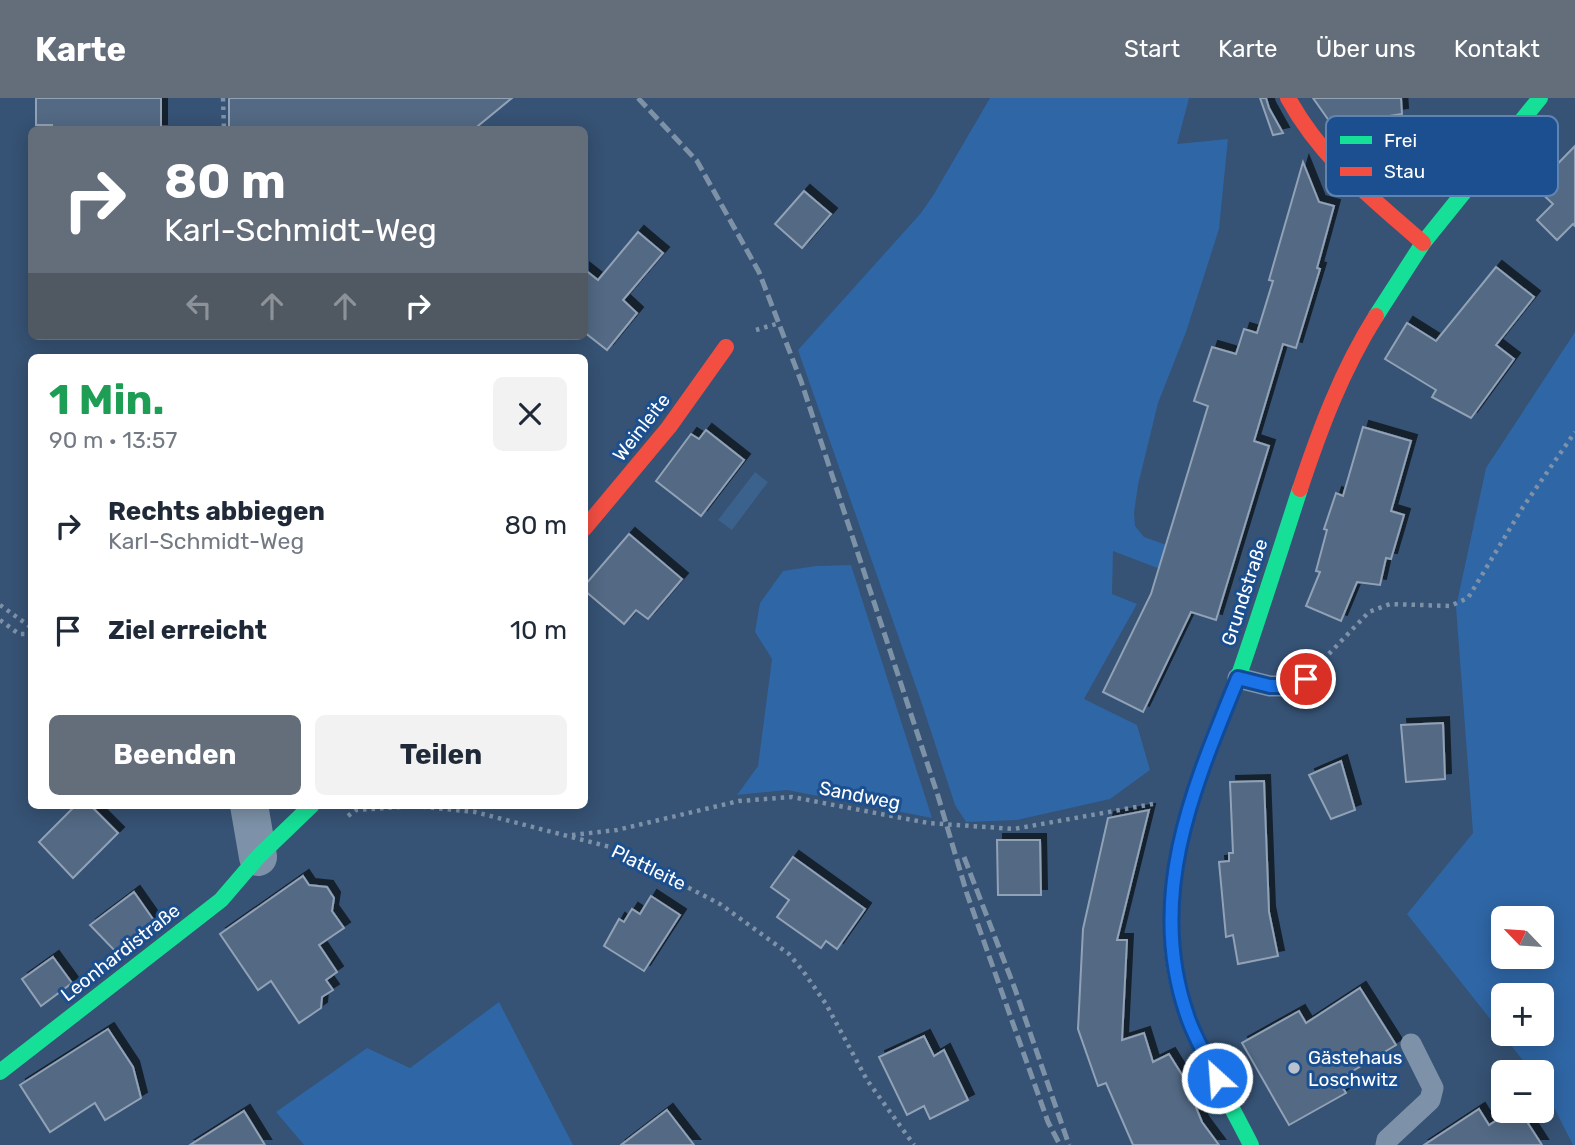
<!DOCTYPE html>
<html lang="de">
<head>
<meta charset="utf-8">
<style>
	body { margin:0; font-family:Rubik,sans-serif; background:#f2f2f3; color:#1f2937; height:100vh; display:flex; flex-direction:column; font-size:26px; white-space:nowrap }
	* { box-sizing:border-box; margin:0 }
	p { font-size:23px; color:#747a83 }
	.icon { flex:none; width:38px; height:38px; fill:none; stroke:currentColor; stroke-width:2; stroke-linecap:round; stroke-linejoin:round }
	.map { position:relative; flex:1; overflow:hidden }
	.details { position:absolute; left:28px; top:256px; width:560px; height:455px; display:flex; flex-direction:column; background:#fff; border-radius:10px; box-shadow:0 4px 18px #0003 }
	.details>* { flex:none }
	.guide { position:absolute; left:28px; top:28px; width:560px; height:214px; border-radius:10px; box-shadow:0 4px 18px #0003; background:#646e7b; color:#fff; overflow:hidden }
	.needle { width:46px; rotate:295deg }
	.tools { position:absolute; left:1491px; top:808px; display:grid; gap:14px }
	.tools a { display:grid; place-items:center; width:63px; height:63px; border-radius:10px; background:#fff; box-shadow:0 4px 18px #0003; font-size:35px }
	.pin { position:absolute; display:grid; place-items:center; width:60px; height:60px; color:#fff; margin:-30px; border:4px solid #fff; border-radius:50%; box-shadow:0 2px 7px #0007 }
	.me { position:absolute; width:77px; margin:-38px; rotate:334deg; stroke-linejoin:round; filter:drop-shadow(0 0 5px #0008) }
	.turn { display:flex; align-items:center; gap:24px; height:147px; padding:0 21px; font-size:32px }
	.turn .icon { width:91px; height:91px; stroke-width:2.5 }
	.turn b { display:block; font-size:49px; line-height:60px }
	.lanes { display:flex; align-items:center; height:66px; padding:0 21px; background:#0003; justify-content:center; gap:35px; direction:ltr }
	.lanes .off { opacity:.35 }
	.round { display:grid; place-items:center; flex:none; width:74px; height:74px; border-radius:10px; background:#f2f2f3 }
	.overview { display:flex; align-items:center; justify-content:space-between; height:119px; padding:0 21px }
	h1 { font-size:42px; font-weight:700; line-height:52px; color:#1e9e55 }
	.action { display:flex; gap:14px; margin-top:auto; padding:14px 21px }
	.action a { flex:1; height:80px; border-radius:10px; background:#646e7b; color:#fff; font-size:28px; font-weight:700; line-height:80px; text-align:center }
	.action a+a { background:#f2f2f3; color:#1f2937 }
	ul { padding:0; list-style:none }
	li { display:flex; align-items:center; gap:21px; height:105px; padding:0 21px }
	li div { flex:1 }
	li b { display:block; font-size:26px }
	li em { font-style:normal }
	header { display:flex; align-items:center; gap:42px; box-sizing:border-box; height:98px; padding:0 35px; background:#646e7b; color:#fff }
	header strong { font-size:33px }
	nav { display:flex; gap:38px; margin-inline-start:auto; font-size:24px }
	.map>svg:first-child { display:block }
	.green { fill:#2f66a5; fill-rule:evenodd }
	.water { fill:#3b618d }
	.building { fill:#526984; stroke:#92a2b6; stroke-width:2; filter:url(#shadow) }
	.lines { fill:none; stroke-linecap:round; stroke-linejoin:round }
	.path { stroke:#7d92a8; stroke-width:4.5; stroke-dasharray:3.5 5; stroke-linecap:butt }
	.lane { stroke:#7d92a8; stroke-width:21 }
	.street { stroke:#7d92a8; stroke-width:38 }
	.fast { stroke:#16e098; stroke-width:16 }
	.jam { stroke:#f24e42; stroke-width:16 }
	.rail { stroke:#7e92a7; stroke-width:5; stroke-dasharray:12 5; stroke-linecap:butt }
	.route-casing { stroke:#114b97; stroke-width:18 }
	.route { stroke:#1a73e8; stroke-width:12 }
	.poi-dot { fill:#b9c2ce; stroke:#1b4f8f; stroke-width:2.5 }
	.labels { text-anchor:middle; stroke-width:6; stroke-linejoin:round; paint-order:stroke }
	.street-label { font-size:19px; fill:#fff; stroke:#1b4f8f }
	.poi-label { font-size:19px; fill:#fff; stroke:#1b4f8f; text-anchor:start }
	.key { fill:#1b4f8f; stroke:#5f84b1; stroke-width:2 }
	.key-label { font-size:19px; fill:#fff }
</style>
</head>
<body>
<header>
<strong>Karte</strong>
<nav><a>Start</a><a>Karte</a><a>Über uns</a><a>Kontakt</a></nav>
</header>
<div class="map">
<svg width="1575" height="1047" viewBox="0 0 1575 1047">
	<defs>
		<filter id="shadow"><feDropShadow dx="6" dy="-6" stdDeviation="0" flood-color="#0009"/></filter>
	</defs>
	<rect width="100%" height="100%" fill="#365274"/>
	<!-- green -->
	<g class="green">
		<polygon points="990,0 1189,0 1177,46 1228,41 1219,131 1186,234 1158,305 1138,387 1134,415 1135,428 1144,439 1195,457 1186,481 1113,453 1112,496 1137,506 1084,601 1137,627 1150,672 1110,701 1017,722 966,724 955,707 922,606 798,252 921,115 934,96"/>
		<path d="M1575,234V1047H1573L1542,986V975H1533L1407,816L1473,735L1456,509L1486,370ZM1503,821H1542V859H1503ZM1503,898H1542V936H1503Z"/>
		<polygon points="851,467 932,720 787,692 737,697 758,668 772,561 755,534 760,505 783,473 816,468"/>
		<polygon points="499,904 573,1047 304,1047 276,1014 367,950 410,970"/>
	</g>
	<!-- water -->
	<polygon class="water" points="755,374 768,384 732,432 718,422"/>
	<!-- building -->
	<g class="building">
		<polygon points="36,0 161,0 161,32 52,32 52,27 36,27"/>
		<polygon points="229,0 512,0 473,32 229,32"/>
		<polygon points="1260,0 1266,0 1269,10 1283,35 1273,37"/>
		<polygon points="1313,0 1401,0 1402,16 1332,27"/>
		<polygon points="1575,48 1575,128 1573,126 1557,142 1537,122 1553,106 1535,89"/>
		<polygon points="1303,64 1319,104 1334,108 1317,170 1320,171 1296,250 1283,246 1254,343 1269,348 1216,522 1191,514 1143,614 1103,594 1151,496 1208,308 1194,303 1212,249 1236,256 1244,231 1257,235 1273,183 1269,182"/>
		<polygon points="804,93 831,116 802,150 775,126"/>
		<polygon points="638,134 663,155 623,202 637,215 607,252 584,234 584,171 598,182"/>
		<polygon points="1496,169 1534,199 1496,247 1514,261 1471,320 1432,299 1436,292 1385,261 1407,225 1436,243"/>
		<polygon points="1363,329 1411,343 1391,413 1404,417 1391,461 1386,460 1380,487 1357,484 1341,523 1306,508 1320,474 1316,473 1327,432 1324,431 1336,395 1343,398"/>
		<polygon points="706,332 744,362 701,418 656,383 691,336 699,341"/>
		<polygon points="629,436 682,481 648,521 636,512 624,526 584,492 584,488"/>
		<polygon points="1443,625 1445,681 1406,684 1401,627"/>
		<polygon points="1341,663 1355,712 1331,721 1309,677"/>
		<polygon points="1264,683 1269,814 1278,858 1238,866 1233,837 1226,839 1219,764 1229,763 1229,755 1233,755 1230,684"/>
		<polygon points="76,707 90,707 118,735 73,780 39,744"/>
		<polygon points="1149,712 1117,842 1127,842 1122,942 1144,935 1153,964 1169,956 1184,980 1202,1024 1219,1047 1133,1047 1106,985 1098,988 1078,931 1083,831 1108,720"/>
		<polygon points="997,742 1040,742 1041,797 998,797"/>
		<polygon points="793,759 865,811 837,851 826,843 821,850 777,819 789,802 771,789"/>
		<polygon points="303,778 309,787 327,789 334,800 332,813 344,830 319,847 337,874 326,882 333,892 322,899 321,910 299,925 271,883 258,892 220,836"/>
		<polygon points="134,794 155,824 116,854 90,827"/>
		<polygon points="651,798 680,817 644,873 604,848 619,821 624,824 632,811 640,816"/>
		<polygon points="53,859 72,885 41,908 22,881"/>
		<polygon points="1360,890 1396,947 1338,982 1346,995 1289,1027 1242,945 1299,913 1306,925"/>
		<polygon points="108,931 133,969 141,1000 105,1022 95,1005 50,1034 20,987"/>
		<polygon points="924,938 934,958 944,952 968,1002 930,1021 924,1008 907,1017 879,959"/>
		<polygon points="1479,1011 1489,1027 1511,1013 1520,1013 1542,1047 1424,1047"/>
		<polygon points="667,1012 694,1047 621,1047"/>
		<polygon points="244,1013 265,1047 190,1047"/>
	</g>
	<g class="lines">
		<!-- path -->
		<g class="path">
			<polyline points="223,0 224,32"/>
			<polyline points="756,232 779,225"/>
			<polyline points="0,507 32,530"/>
			<polyline points="0,522 19,536 32,536"/>
			<polyline points="1323,562 1369,514 1390,506 1450,508 1468,500 1523,409 1575,334"/>
			<polyline points="348,718 356,712 415,708 475,714 610,749 720,806 789,856 803,873 826,906 867,982 914,1047"/>
			<polyline points="572,737 617,732 739,703 792,699 928,725 1014,731 1153,706"/>
		</g>
		<!-- lane -->
		<g class="lane">
			<polyline points="1238,580 1270,588 1298,588 1306,581"/>
			<polyline points="1386,1047 1387,1042 1430,1002 1433,990 1411,946"/>
		</g>
		<!-- street -->
		<polyline class="street" points="249,707 258,759"/>
		<!-- fast -->
		<g class="fast">
			<polyline points="1376,218 1423,145 1540,0"/>
			<polyline points="0,974 221,802 258,759 312,707"/>
			<path d="M1251,1047C1225,995 1187,934 1176,878C1161,798 1183,720 1211,646C1219,623 1231,601 1239,577C1260,516 1280,453 1300,391"/>
		</g>
		<!-- jam -->
		<g class="jam">
			<path d="M1288,0C1322,62 1371,99 1423,145"/>
			<path d="M1300,391C1320,331 1342,272 1376,218"/>
			<polyline points="584,431 669,329 726,249"/>
		</g>
		<!-- rail -->
		<g class="rail">
			<polyline points="638,0 697,63 759,174 801,283 938,698 967,796 1048,1024 1060,1047"/>
			<polyline points="964,759 1015,891 1069,1047"/>
		</g>
	</g>
	<g class="lines">
		<defs>
			<path id="route" d="M1217,980C1207,960 1194,939 1187,917C1146,798 1193,690 1238,580L1270,588H1298L1306,581"/>
		</defs>
		<!-- route casing -->
		<use href="#route" class="route-casing"/>
		<!-- route -->
		<use href="#route" class="route"/>
	</g>
	<!-- markers -->
	<circle class="poi-dot" cx="1294" cy="970" r="7"/>
	<g class="labels">
		<!-- street labels -->
		<g class="street-label">
			<text transform="translate(641 329) rotate(-52)" y="7">Weinleite</text>
			<text transform="translate(1244 494) rotate(-72)" y="7">Grundstraße</text>
			<text transform="translate(860 697) rotate(11)" y="7">Sandweg</text>
			<text transform="translate(649 769) rotate(26)" y="7">Plattleite</text>
			<text transform="translate(120 854) rotate(-38)" y="7">Leonhardistraße</text>
		</g>
		<!-- poi labels -->
		<g class="poi-label">
			<text x="1308" y="966">Gästehaus<tspan x="1308" dy="22">Loschwitz</tspan></text>
		</g>
	</g>
	<!-- legend -->
	<rect x="1326" y="18" width="232" height="80" rx="10" class="key"/>
	<rect x="1340" y="38" width="32" height="8" fill="#16e098"/>
	<rect x="1340" y="69" width="32" height="9" fill="#f24e42"/>
	<g class="key-label">
		<text x="1384" y="49">Frei</text>
		<text x="1384" y="80">Stau</text>
	</g>
</svg>
<div class="tools">
<a><svg class="needle" viewBox="-14 -14 28 28"><path d="M0-13l5 13h-10z" fill="#e53935"/><path d="M0 13l5-13h-10z" fill="#747a83"/></svg></a>
<a>+</a>
<a>−</a>
</div>
<div class="pin" style="left:1306px;top:581px;background:#d93025"><svg class="icon" aria-label="arrive" viewBox="0 0 24 24"><path d="M6 21V4h12l-3 4 3 4H6"/></svg></div>
<svg class="me" style="left:1217px;top:980px" viewBox="-20 -20 40 40"><circle r="17" fill="#1a73e8" stroke="#fff" stroke-width="3"/><path d="M0-11L8 9 0 5-8 9z" fill="#fff"/></svg>
<div class="guide">
<div class="turn"><svg class="icon" aria-label="right" viewBox="0 0 24 24"><path d="M7 20v-9h11M14 6l5 5-5 5"/></svg><div><b>80 m</b>Karl-Schmidt-Weg</div></div>
<div class="lanes"><svg class="icon off" aria-label="left" viewBox="0 0 24 24"><path d="M17 20v-9H6M10 6l-5 5 5 5"/></svg><svg class="icon off" aria-label="ahead" viewBox="0 0 24 24"><path d="M12 20V5M6 11l6-6 6 6"/></svg><svg class="icon off" aria-label="ahead" viewBox="0 0 24 24"><path d="M12 20V5M6 11l6-6 6 6"/></svg><svg class="icon" aria-label="right" viewBox="0 0 24 24"><path d="M7 20v-9h11M14 6l5 5-5 5"/></svg></div>
</div>
<section class="details">
<div class="overview"><div><h1>1 Min.</h1><p>90 m · 13:57</p></div><a class="round"><svg class="icon" aria-label="close" viewBox="0 0 24 24"><path d="M6 6l12 12M18 6L6 18"/></svg></a></div>
<ul>
<li><svg class="icon" aria-label="right" viewBox="0 0 24 24"><path d="M7 20v-9h11M14 6l5 5-5 5"/></svg><div><b>Rechts abbiegen</b><p>Karl-Schmidt-Weg</p></div><em>80 m</em></li>
<li><svg class="icon" aria-label="arrive" viewBox="0 0 24 24"><path d="M6 21V4h12l-3 4 3 4H6"/></svg><div><b>Ziel erreicht</b></div><em>10 m</em></li>
</ul>
<div class="action"><a>Beenden</a><a>Teilen</a></div>
</section>
</div>
</body>
</html>
